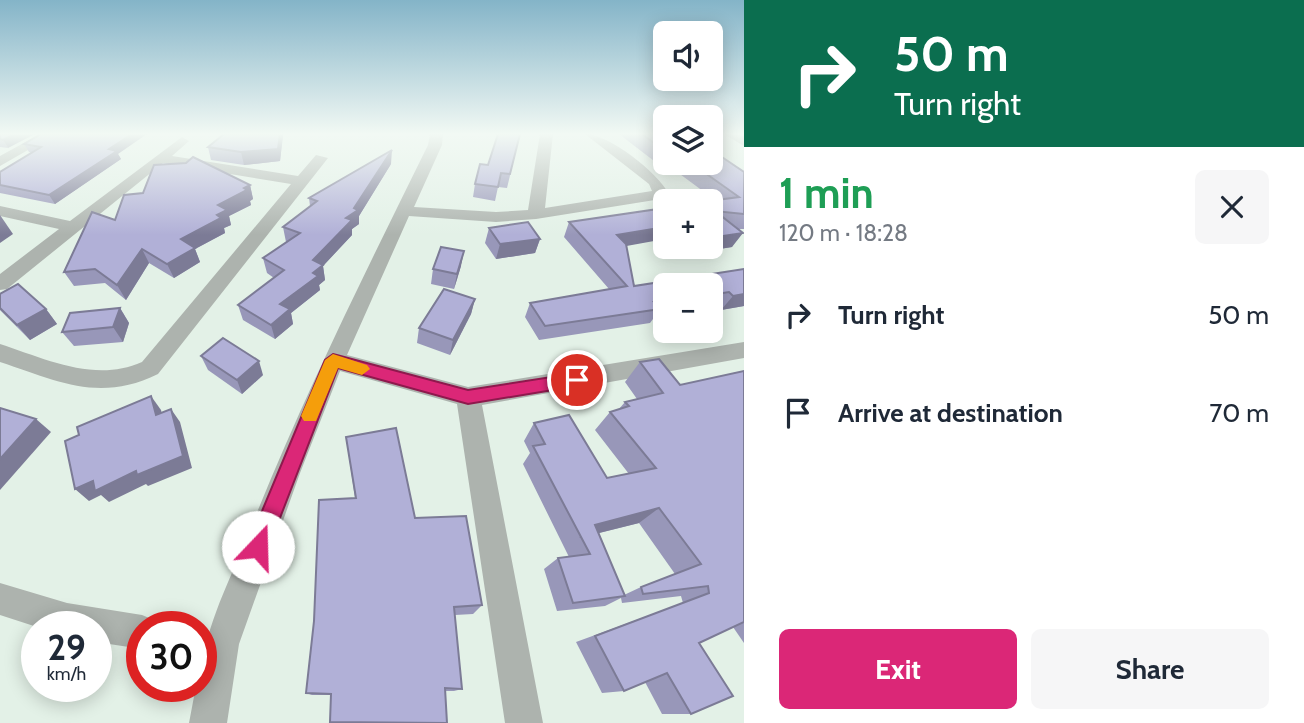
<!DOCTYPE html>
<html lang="en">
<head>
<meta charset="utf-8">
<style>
	body { margin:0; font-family:Cabin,sans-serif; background:#f6f6f7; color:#1f2937; height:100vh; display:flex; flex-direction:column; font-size:26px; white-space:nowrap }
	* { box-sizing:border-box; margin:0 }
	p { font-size:23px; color:#747a83 }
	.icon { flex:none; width:38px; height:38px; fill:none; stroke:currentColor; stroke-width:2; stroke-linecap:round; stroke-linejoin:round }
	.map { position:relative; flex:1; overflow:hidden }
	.panel { display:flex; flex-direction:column; background:#fff; width:560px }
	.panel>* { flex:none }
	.top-card { background:#0b6e4f; color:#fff; overflow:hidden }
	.buttons { position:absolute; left:653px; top:21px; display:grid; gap:14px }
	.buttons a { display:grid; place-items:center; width:70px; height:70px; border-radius:10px; background:#fff; box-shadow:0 4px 18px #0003; font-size:35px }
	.speed { position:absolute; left:21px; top:611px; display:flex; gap:14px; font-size:35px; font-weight:700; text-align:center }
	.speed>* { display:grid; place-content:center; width:91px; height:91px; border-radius:50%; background:#fff; box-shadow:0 4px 18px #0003; line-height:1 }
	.speed small { font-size:18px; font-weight:400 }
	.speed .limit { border:10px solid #d22; background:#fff; color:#111 }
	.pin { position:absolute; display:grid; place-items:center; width:60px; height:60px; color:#fff; margin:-30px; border:4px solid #fff; border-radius:50%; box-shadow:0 2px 7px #0007 }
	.me { position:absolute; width:77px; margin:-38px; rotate:21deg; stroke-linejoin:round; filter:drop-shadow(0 0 5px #0008) }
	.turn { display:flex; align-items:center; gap:24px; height:147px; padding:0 35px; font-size:32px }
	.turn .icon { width:91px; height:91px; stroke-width:2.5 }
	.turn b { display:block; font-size:49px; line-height:60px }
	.round { display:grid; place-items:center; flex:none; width:74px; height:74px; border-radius:10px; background:#f6f6f7 }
	.summary { display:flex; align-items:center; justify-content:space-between; height:119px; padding:0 35px }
	h1 { font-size:42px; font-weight:700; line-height:52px; color:#1e9e55 }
	.primary-button { display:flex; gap:14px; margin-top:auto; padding:14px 35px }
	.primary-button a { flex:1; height:80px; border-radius:10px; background:#db2777; color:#fff; font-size:28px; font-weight:700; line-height:80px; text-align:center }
	.primary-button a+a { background:#f6f6f7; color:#1f2937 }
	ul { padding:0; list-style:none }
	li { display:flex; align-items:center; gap:21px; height:98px; padding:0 35px }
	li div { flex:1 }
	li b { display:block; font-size:26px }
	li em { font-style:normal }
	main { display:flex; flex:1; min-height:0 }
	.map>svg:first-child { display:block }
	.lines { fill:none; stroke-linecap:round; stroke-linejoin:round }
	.street { fill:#adb3ae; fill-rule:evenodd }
	.wall { fill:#9897b9; fill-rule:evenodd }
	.shaded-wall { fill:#7c7b96 }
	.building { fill:#b1b0d7; stroke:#7c7b96; stroke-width:2 }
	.route { fill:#db2777; stroke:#8e194d; stroke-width:2 }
	.slow { fill:#f59e0b }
</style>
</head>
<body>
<main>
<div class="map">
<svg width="744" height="723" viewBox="0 0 744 723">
	<rect width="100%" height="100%" fill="#e3f1e7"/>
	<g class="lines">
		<!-- street -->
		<g class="street">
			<polygon points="40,134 56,134 0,166 0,156"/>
			<path d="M430,134H443L442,145L414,207L496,212L528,210L540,134H553L545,208L652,191L649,184L585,134C609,134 657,172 669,194L661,199L536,219L496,222L409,216L347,355L468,387L744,342V358L482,405L543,723H505L457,404L340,371L300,473L239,644L227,723H189L196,686H201C201,634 227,587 246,540C299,405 364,275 428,145Z"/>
			<polygon points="724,134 744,136 744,146"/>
			<path d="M182,137L189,141L172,156L298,176L316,155L328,158L158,374C99,403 58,381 0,362V344C46,359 95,383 142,362L291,184L163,163L7,289L0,290V274L59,229L0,216V206L70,221Z"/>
			<polygon points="0,583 67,603 142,615 154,620 157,626 142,626 142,649 96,642 96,626 37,627 0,615"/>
		</g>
	</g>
	<!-- wall -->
	<g class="wall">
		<polygon points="0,134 8,148 0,147"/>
		<polygon points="224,134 283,134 280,161 244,165 211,160 208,147"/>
		<polygon points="520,134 507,188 498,187 495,201 473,197 475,184 488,165"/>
		<polygon points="619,134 665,134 665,163 710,163 744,172 744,229 738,229 732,247 694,253 688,247 710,247 715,200 665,163 658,164"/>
		<polygon points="24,144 118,154 121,159 55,204 0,193 0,172 32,153 29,152"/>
		<polygon points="391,164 359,216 359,224 352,229 352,235 323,266 325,280 319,285 320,290 291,313 293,324 275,339 243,320 238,305 274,278 267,273 263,258 287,242 286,242 283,227 310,206 309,198"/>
		<polygon points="250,185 253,199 250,201 251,205 229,216 231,225 224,228 225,233 195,249 200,262 174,278 149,263 126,300 105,283 74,286 64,272 115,220"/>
		<polygon points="569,222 626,246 634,286 744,269 744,306 721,310 717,306 710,307 710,285 665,285 665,314 656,315 650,323 539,340 525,317 530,303 609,289 564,237"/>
		<polygon points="489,228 540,239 535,253 496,259 485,243"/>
		<polygon points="461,266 454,289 431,284 433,269"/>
		<polygon points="0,294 46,309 57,324 30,340 0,310"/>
		<polygon points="475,299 471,314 450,355 417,343 419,328"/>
		<polygon points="120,308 129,323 123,342 74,346 62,332"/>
		<polygon points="201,356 263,375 242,394 208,370"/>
		<path d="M640,362L680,385L744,371V643L733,627L699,643L691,714H662L645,682L624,691L602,693L576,642L683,603L681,596L622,603L621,598L605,606L557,611L544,569L558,558L569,557L523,464L530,453L524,441L534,423L607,478L629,474L595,430L610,412L619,409L625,402L637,399L625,382ZM639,523L675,574L641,587L624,595L599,533Z"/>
		<polygon points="346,437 415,518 482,605 473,614 455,615 462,689 454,691 445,691 376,722 331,695 312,695 306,693 355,498"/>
	</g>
	<!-- shaded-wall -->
	<g class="shaded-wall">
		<polygon points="15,134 35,134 8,148 3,140"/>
		<polygon points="132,134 147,134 118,154 121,159 55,204 49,195 109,149"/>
		<polygon points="280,134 283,134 283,136 280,161 244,165 241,152"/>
		<polygon points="392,150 391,164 359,216 359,224 352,229 352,235 323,266 325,280 319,285 320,290 291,313 293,324 275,339 271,325 280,304 354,208"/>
		<polygon points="665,151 665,163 658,164"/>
		<polygon points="250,185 253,199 250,201 251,205 229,216 231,225 224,228 225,233 195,249 200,262 174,278 167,264 181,239 217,215 218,205"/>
		<polygon points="0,215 13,234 0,243"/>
		<polygon points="665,227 665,239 610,249 617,235"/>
		<polygon points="743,233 732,247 694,253 699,247 710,247 710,238"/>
		<polygon points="540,239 535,253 496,259 500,244"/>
		<polygon points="142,249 149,263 126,300 117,285"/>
		<polygon points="464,251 461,266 454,289 457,274"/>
		<polygon points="744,294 744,306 721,310 733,296"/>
		<polygon points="475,299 471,314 450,355 453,340"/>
		<polygon points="120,308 129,323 123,342 113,327"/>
		<polygon points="46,309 57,324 30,340 17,325"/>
		<polygon points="259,361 263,375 242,394 237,380"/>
		<polygon points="151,396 161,410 165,428 156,415"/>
		<polygon points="171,409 180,422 192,468 148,486 146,484 109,502 101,495 89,501 75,489"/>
		<polygon points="36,419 51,432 0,490 0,459"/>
		<polygon points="659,508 639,523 579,538 595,525"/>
	</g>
	<!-- building -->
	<g class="building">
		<polygon points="0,134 15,134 3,140 0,139"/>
		<polygon points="41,134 132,134 109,149 117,151 49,195 0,185 0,172 41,147 24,144"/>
		<polygon points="224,134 280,134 278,149 241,152 208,147"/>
		<polygon points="498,134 520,134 510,174 501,173 498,187 475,184 480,164 488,165"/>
		<polygon points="642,134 665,134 665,151"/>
		<polygon points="710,149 744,172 744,214 715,211 743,233 710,238 710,201 709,201 739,197 691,163 710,163"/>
		<polygon points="392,150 354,208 358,210 346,218 352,220 313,260 323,265 313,273 318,276 280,304 290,309 271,325 238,305 284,270 263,258 300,233 283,227 317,201 309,198"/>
		<polygon points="193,157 250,185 244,188 247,190 218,205 227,210 217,215 221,218 181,239 195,248 167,264 142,249 117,285 95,269 64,272 92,212 115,220 124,195 143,193 154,165 186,163"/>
		<polygon points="665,208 665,227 617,235 626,244 634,286 744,269 744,294 733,296 729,292 710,295 710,285 665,285 665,301 654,302 660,309 545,326 530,303 627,286 569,222"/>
		<polygon points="528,222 540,239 500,244 489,228"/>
		<polygon points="441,247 464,251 457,274 433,269"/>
		<polygon points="18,284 46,309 17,325 0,308 0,294"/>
		<polygon points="444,289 475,299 453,340 419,328"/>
		<polygon points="120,308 113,327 62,332 70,313"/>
		<polygon points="223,338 259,361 237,380 201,356"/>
		<polygon points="659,359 680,385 744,371 744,622 699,643 733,696 691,714 667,673 624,691 595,636 709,593 708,586 643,594 641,587 701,564 659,508 595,525 625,596 573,603 558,558 590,554 533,446 545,444 534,423 569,415 607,478 656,468 610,412 629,406 625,402 663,393 640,362"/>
		<polygon points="151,396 156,415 171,409 183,456 137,475 136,471 95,491 93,481 75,489 65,441 79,435 77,427"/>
		<polygon points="0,408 36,419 0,459"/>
		<polygon points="396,428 415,518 466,516 482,605 454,607 462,689 445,688 447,723 330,722 331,694 306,693 314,621 319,500 356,498 346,437"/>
	</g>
	<!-- sky -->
	<linearGradient id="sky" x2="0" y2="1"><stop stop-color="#84b4c8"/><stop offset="0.57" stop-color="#f2f9f4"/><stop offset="1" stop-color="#f2f9f4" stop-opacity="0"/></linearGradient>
	<rect width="744" height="235" fill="url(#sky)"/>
	<!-- route -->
	<polygon class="route" points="333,354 468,390 577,373 585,380 577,386 468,404 338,368 266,554 258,557 251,554 247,547 325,360"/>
	<!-- slow -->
	<polygon class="slow" points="333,354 367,365 370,369 362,375 338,368 316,421 304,421 301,416 325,360"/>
</svg>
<div class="buttons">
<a><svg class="icon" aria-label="sound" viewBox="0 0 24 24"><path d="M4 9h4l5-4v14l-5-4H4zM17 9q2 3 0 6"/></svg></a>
<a><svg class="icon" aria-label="layers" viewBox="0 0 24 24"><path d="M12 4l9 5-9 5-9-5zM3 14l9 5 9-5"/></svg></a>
<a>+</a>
<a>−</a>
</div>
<div class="speed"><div>29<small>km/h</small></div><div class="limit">30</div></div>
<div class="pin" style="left:577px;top:380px;background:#d93025"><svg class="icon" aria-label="arrive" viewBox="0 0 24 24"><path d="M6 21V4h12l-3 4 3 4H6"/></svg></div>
<svg class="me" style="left:258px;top:547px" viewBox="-20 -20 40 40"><circle r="19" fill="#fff"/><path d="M0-13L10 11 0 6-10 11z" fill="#db2777"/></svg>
</div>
<section class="panel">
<div class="top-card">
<div class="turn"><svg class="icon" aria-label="right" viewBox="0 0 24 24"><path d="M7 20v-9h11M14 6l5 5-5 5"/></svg><div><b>50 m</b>Turn right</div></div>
</div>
<div class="summary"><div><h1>1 min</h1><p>120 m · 18:28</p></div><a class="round"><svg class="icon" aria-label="close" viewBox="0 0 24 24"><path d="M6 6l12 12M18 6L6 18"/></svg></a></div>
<ul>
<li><svg class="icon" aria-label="right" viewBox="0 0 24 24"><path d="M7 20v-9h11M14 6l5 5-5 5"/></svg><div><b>Turn right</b></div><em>50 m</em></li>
<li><svg class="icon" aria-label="arrive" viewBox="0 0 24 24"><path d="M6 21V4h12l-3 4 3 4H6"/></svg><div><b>Arrive at destination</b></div><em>70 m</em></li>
</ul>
<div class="primary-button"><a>Exit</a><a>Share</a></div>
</section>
</main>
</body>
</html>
